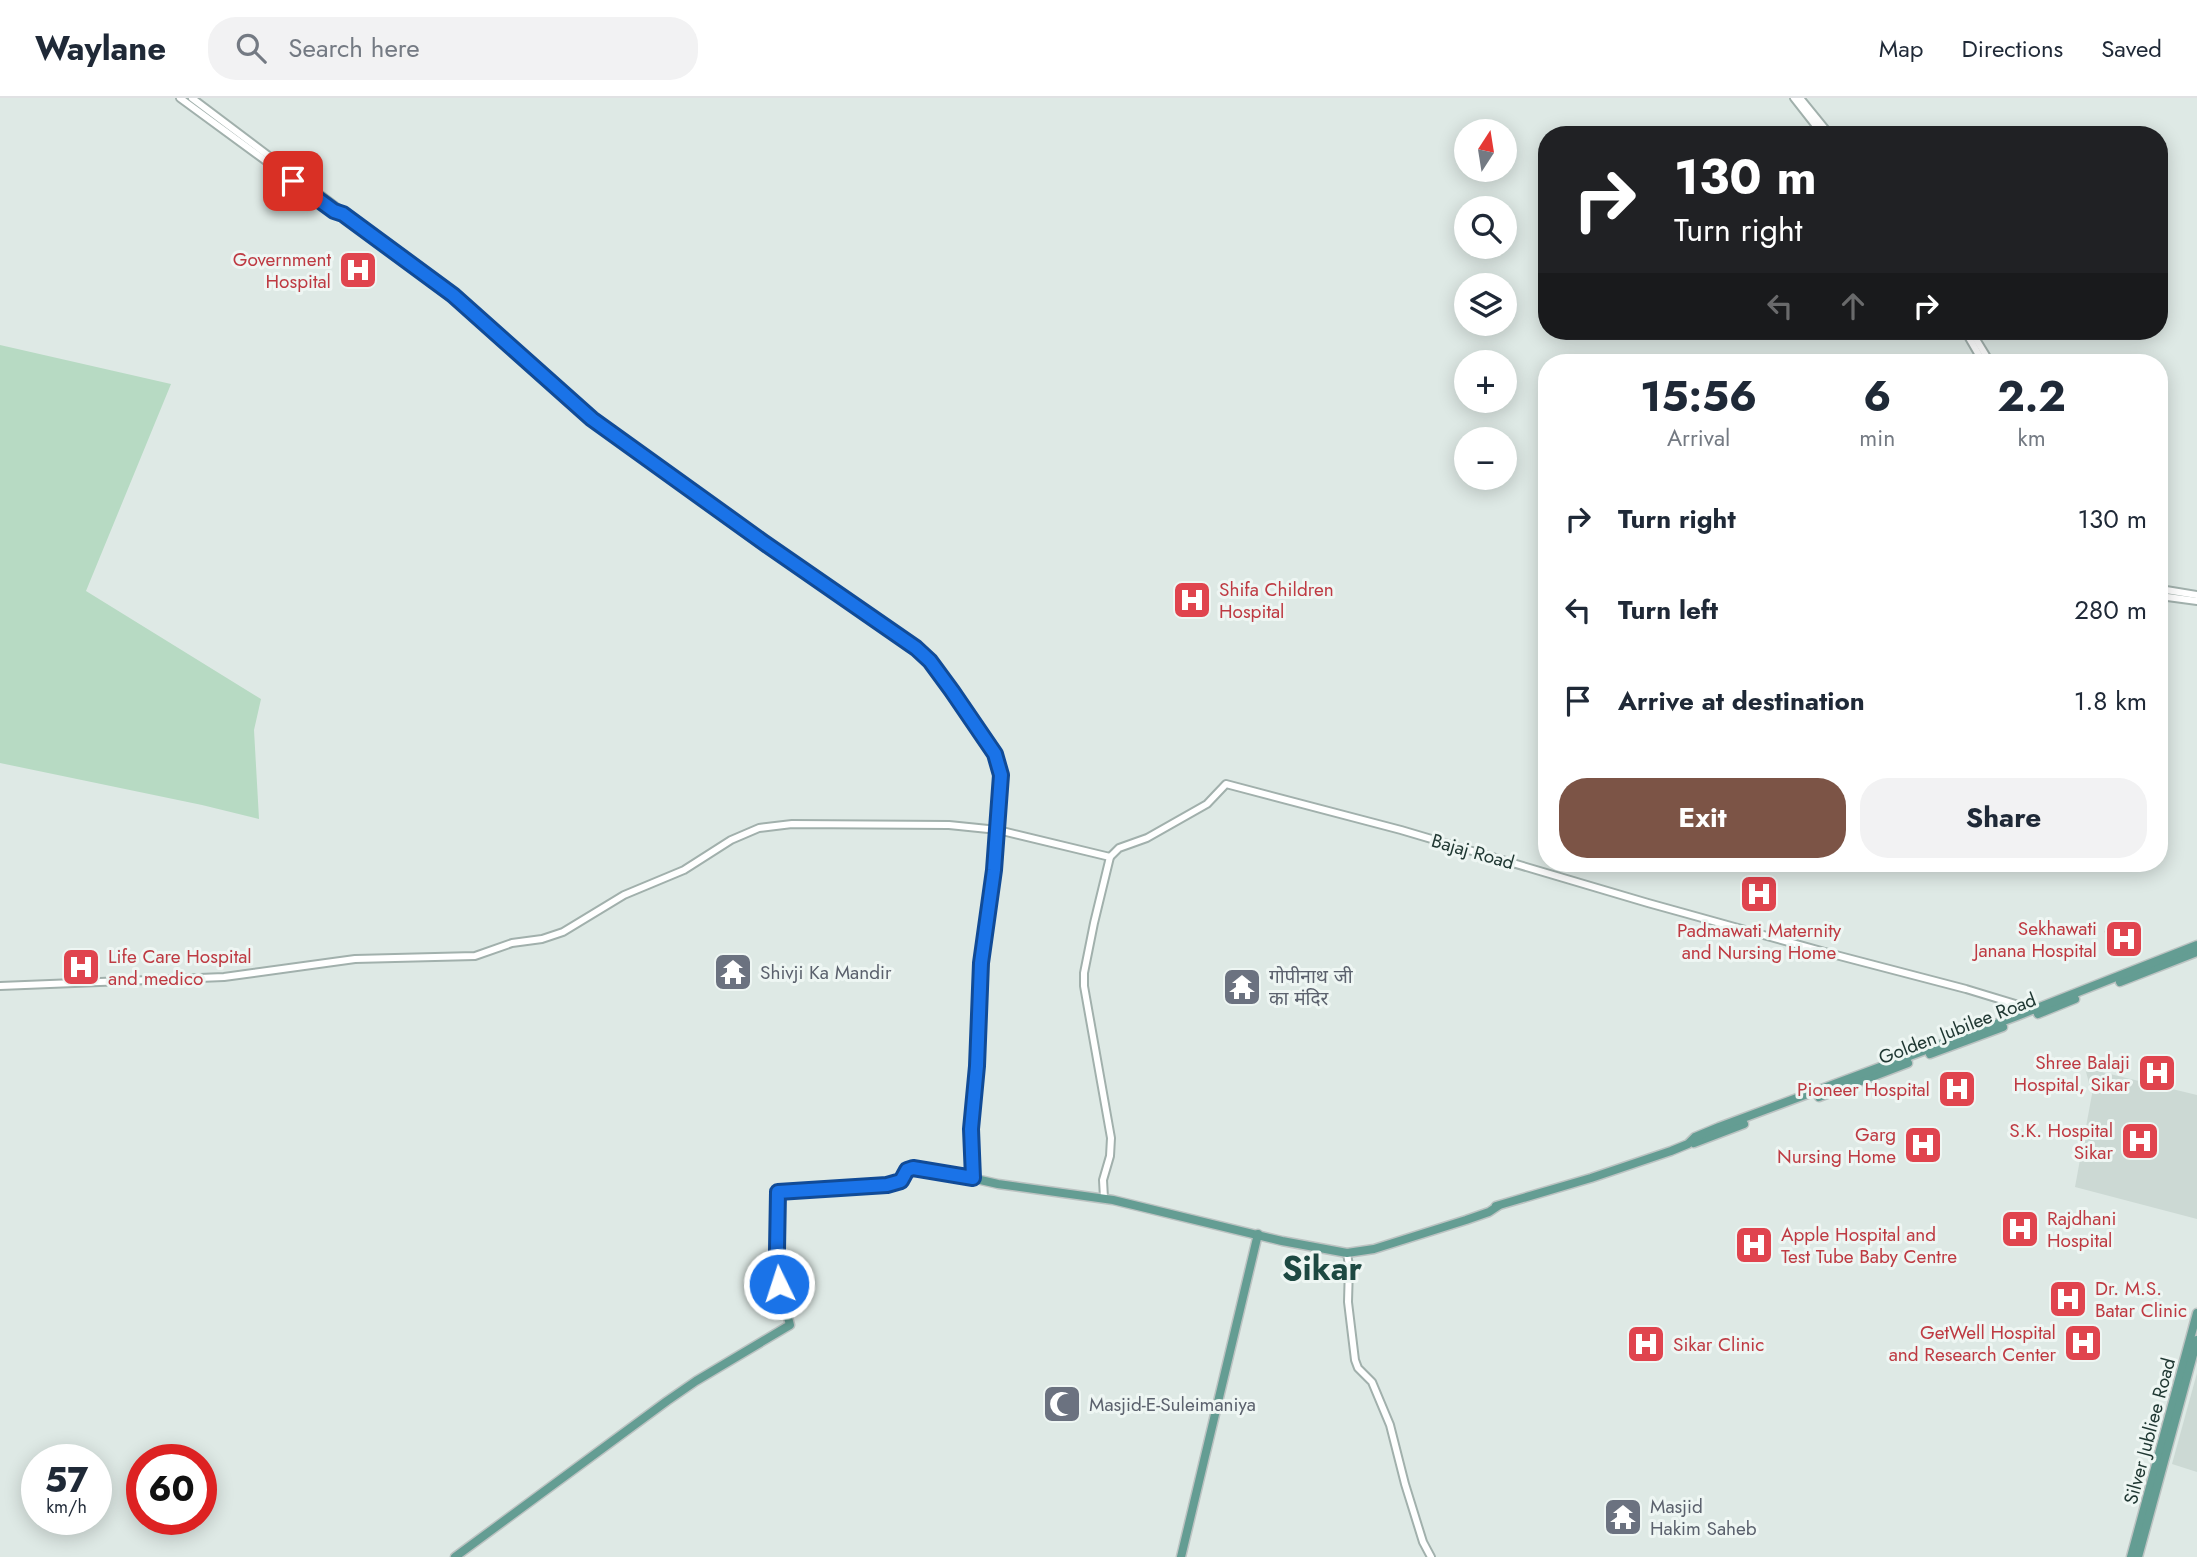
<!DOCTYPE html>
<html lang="en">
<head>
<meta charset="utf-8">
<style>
	body { margin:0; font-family:Jost,"Noto Sans Devanagari",sans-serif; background:#f2f2f3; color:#1f2937; height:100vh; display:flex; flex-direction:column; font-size:26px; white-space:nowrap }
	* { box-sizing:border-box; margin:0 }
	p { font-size:23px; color:#747a83 }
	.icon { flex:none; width:38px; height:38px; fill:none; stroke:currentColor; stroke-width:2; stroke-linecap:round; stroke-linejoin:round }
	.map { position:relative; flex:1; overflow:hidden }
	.panel { position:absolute; left:1538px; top:256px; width:630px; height:518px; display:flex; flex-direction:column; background:#fff; border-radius:28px; box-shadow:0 4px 18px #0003 }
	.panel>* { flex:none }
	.top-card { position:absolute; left:1538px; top:28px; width:630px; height:214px; border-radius:28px; box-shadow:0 4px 18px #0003; background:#202124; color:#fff; overflow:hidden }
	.needle { width:46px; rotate:12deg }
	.buttons { position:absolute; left:1454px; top:21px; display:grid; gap:14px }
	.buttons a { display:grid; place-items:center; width:63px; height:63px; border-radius:50%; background:#fff; box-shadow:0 4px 18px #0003; font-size:35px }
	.speed { position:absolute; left:21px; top:1346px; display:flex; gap:14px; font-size:35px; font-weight:700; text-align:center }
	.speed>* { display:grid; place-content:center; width:91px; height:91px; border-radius:50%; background:#fff; box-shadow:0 4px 18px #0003; line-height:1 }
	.speed small { font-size:18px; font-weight:400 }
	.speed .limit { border:10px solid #d22; background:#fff; color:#111 }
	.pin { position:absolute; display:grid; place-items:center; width:60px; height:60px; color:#fff; margin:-30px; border-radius:14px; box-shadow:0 4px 10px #0006 }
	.me { position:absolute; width:77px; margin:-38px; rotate:356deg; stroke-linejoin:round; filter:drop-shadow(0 0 5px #0008) }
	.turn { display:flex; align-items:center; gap:24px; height:147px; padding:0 21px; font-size:32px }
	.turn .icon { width:91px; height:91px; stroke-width:2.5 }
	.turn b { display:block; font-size:49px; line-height:60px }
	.lanes { display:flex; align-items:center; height:66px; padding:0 21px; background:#0003; justify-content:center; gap:35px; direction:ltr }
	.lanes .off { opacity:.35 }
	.eta { display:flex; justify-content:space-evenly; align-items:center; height:119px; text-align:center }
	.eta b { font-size:42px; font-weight:700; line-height:49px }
	.action { display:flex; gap:14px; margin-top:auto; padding:14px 21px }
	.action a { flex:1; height:80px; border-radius:28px; background:#7c5446; color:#fff; font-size:28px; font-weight:700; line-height:80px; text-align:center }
	.action a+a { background:#f2f2f3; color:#1f2937 }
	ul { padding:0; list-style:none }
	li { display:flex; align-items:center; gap:21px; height:91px; padding:0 21px }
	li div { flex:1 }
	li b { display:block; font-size:26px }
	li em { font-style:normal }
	header { display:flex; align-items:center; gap:42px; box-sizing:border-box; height:98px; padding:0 35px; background:#fff; border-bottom:2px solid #e0e1e3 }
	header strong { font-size:33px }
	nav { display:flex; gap:38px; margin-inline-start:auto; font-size:24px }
	.search { width:490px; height:63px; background:#f2f2f3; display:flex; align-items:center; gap:18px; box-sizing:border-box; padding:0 24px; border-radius:28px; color:#747a83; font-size:26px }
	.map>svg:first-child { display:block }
	.built { fill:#ccd9d4 }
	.green { fill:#b7dac3 }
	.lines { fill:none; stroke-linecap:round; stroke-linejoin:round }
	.tertiary-casing { stroke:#a1b0ac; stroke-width:10 }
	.primary-casing { stroke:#bcc3c2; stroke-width:11 }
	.tertiary { stroke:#fff; stroke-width:6 }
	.primary { stroke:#649d93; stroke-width:8 }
	.route-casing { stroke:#114b97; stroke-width:18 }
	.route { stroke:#1a73e8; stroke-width:12 }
	.labels { text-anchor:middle; stroke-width:6; stroke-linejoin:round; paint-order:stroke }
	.health-label { font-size:19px; fill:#be3a42; stroke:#eef6f3; text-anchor:end }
	.street-label { font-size:19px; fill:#203833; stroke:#eef6f3 }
	.worship-label { font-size:19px; fill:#5b616d; stroke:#eef6f3; text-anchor:start }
	.town-label { font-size:33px; font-weight:bold; fill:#1d4942; stroke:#eef6f3 }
</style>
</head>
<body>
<header>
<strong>Waylane</strong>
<div class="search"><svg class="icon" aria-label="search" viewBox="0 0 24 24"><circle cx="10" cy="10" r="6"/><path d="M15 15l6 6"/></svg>Search here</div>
<nav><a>Map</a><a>Directions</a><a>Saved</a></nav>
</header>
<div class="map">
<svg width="2197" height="1459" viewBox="0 0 2197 1459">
	<rect width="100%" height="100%" fill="#dee9e5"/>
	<!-- built -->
	<g class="built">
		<polygon points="2133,823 2143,849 2115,860 2104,833"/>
		<polygon points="2085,970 2197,997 2197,1121 2075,1089 2092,996"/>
		<polygon points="2197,1275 2197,1374 2172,1366"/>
	</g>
	<!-- green -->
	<polygon class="green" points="0,247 171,286 86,493 261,601 254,632 259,721 202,707 0,665"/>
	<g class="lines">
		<defs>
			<g id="tertiary">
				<polyline points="180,0 334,113 342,116"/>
				<polyline points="192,0 453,197 592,321 763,444 916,550 930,563 952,593 994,656 1001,677 994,771 981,865 977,968 971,1031 973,1080"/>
				<polyline points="1794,0 1823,37"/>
				<polyline points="1800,0 1830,37"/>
				<polyline points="1965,233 1983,264"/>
				<polyline points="1971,233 1990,264"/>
				<polyline points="2160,491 2197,497"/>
				<polyline points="2160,498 2197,503"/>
				<polyline points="0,888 224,879 355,861 475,858 512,845 542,841 563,834 624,797 684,772 731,742 759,730 792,726 949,727 998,732 1110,759"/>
				<polyline points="1104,1100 1103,1082 1110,1058 1111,1040 1084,888 1084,875 1094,825 1110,759 1119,750 1147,740 1207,706 1226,686 1401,732 1648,805 1832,856 1966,891 2035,912"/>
				<polyline points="1347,1155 1349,1168 1348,1204 1355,1262 1358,1270 1372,1284 1390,1327 1405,1386 1423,1444 1431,1459"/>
			</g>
			<g id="primary">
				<polyline points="2120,884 2197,854"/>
				<polyline points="2038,916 2075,901"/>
				<polyline points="1930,956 2003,929"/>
				<polyline points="1819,999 1908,965"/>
				<polyline points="1694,1045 1744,1026"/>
				<polyline points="1496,1108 1591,1080 1671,1053 1688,1046 1695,1039 1719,1029 2017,918 2197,847"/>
				<path d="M455,1459L667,1303L696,1283L790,1227C776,1178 775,1144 778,1094L887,1087L901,1083L907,1072L918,1070L941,1073L998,1086L1113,1102L1282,1143L1347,1155L1374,1151L1466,1122L1489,1114L1498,1108"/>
				<polyline points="1181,1459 1258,1136"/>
				<polyline points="2131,1459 2197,1215"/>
				<polyline points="2138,1459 2197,1242"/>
			</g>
		</defs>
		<!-- tertiary casing -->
		<use href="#tertiary" class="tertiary-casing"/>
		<!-- primary casing -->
		<use href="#primary" class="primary-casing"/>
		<!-- tertiary -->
		<use href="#tertiary" class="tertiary"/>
		<!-- primary -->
		<use href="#primary" class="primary"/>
	</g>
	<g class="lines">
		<defs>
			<polyline id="route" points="293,83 334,113 343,116 453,197 592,321 763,444 916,550 930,563 952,593 995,656 1001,677 994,772 981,865 977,968 971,1031 973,1080 913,1070 907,1072 901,1083 887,1087 778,1094 777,1152 779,1186"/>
		</defs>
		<!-- route casing -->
		<use href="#route" class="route-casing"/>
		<!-- route -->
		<use href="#route" class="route"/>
	</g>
	<!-- icons -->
	<defs>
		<symbol id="hospital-square" viewBox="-11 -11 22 22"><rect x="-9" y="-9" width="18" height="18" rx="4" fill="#e0444e" stroke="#eef6f3"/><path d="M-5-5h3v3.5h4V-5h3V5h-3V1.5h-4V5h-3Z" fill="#fff"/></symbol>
		<symbol id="temple-square" viewBox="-11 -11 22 22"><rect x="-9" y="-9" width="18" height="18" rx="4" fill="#6b7280" stroke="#eef6f3"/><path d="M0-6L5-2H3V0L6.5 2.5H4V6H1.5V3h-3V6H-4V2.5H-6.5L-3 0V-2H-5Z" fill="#fff"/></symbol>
		<symbol id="mosque-square" viewBox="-11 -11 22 22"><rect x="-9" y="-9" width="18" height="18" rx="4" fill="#6b7280" stroke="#eef6f3"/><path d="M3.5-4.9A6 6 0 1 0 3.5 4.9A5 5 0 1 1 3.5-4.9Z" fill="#fff"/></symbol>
	</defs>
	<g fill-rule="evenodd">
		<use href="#hospital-square" x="336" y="150" width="44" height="44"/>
		<use href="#hospital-square" x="1170" y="480" width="44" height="44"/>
		<use href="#hospital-square" x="1737" y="774" width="44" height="44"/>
		<use href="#hospital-square" x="2102" y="819" width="44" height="44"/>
		<use href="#hospital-square" x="59" y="847" width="44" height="44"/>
		<use href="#temple-square" x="711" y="852" width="44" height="44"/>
		<use href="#temple-square" x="1220" y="867" width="44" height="44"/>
		<use href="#hospital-square" x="2135" y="953" width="44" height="44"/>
		<use href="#hospital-square" x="1935" y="969" width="44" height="44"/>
		<use href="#hospital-square" x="2118" y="1021" width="44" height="44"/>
		<use href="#hospital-square" x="1901" y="1025" width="44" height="44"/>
		<use href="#hospital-square" x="1998" y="1109" width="44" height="44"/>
		<use href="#hospital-square" x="1732" y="1125" width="44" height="44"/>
		<use href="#hospital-square" x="2046" y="1179" width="44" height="44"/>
		<use href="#hospital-square" x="2061" y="1223" width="44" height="44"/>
		<use href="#hospital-square" x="1624" y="1224" width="44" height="44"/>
		<use href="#mosque-square" x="1040" y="1284" width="44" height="44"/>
		<use href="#temple-square" x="1601" y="1397" width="44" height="44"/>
	</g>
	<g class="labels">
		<!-- health labels -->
		<g class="health-label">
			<text x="331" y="168">Government<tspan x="331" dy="22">Hospital</tspan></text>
			<text x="1219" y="498" text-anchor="start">Shifa Children<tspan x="1219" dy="22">Hospital</tspan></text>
			<text x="2097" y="837">Sekhawati<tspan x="2097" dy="22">Janana Hospital</tspan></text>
			<text x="1759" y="839" text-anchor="middle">Padmawati Maternity<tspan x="1759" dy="22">and Nursing Home</tspan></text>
			<text x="108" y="865" text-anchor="start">Life Care Hospital<tspan x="108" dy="22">and medico</tspan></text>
			<text x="2130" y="971">Shree Balaji<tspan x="2130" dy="22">Hospital, Sikar</tspan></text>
			<text x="1930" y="998">Pioneer Hospital</text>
			<text x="2113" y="1039">S.K. Hospital<tspan x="2113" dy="22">Sikar</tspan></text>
			<text x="1896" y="1043">Garg<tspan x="1896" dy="22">Nursing Home</tspan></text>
			<text x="2047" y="1127" text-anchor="start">Rajdhani<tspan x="2047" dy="22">Hospital</tspan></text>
			<text x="1781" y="1143" text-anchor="start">Apple Hospital and<tspan x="1781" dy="22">Test Tube Baby Centre</tspan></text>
			<text x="2095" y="1197" text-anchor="start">Dr. M.S.<tspan x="2095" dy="22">Batar Clinic</tspan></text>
			<text x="2056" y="1241">GetWell Hospital<tspan x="2056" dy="22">and Research Center</tspan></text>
			<text x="1673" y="1253" text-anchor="start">Sikar Clinic</text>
		</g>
		<!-- street labels -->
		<g class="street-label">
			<text transform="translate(1473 753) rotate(16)" y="7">Bajaj Road</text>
			<text transform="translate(1957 930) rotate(-21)" y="7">Golden Jubilee Road</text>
			<text transform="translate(2149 1333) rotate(-75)" y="7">Silver Jubliee Road</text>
		</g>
		<!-- worship labels -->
		<g class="worship-label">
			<text x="760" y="881">Shivji Ka Mandir</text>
			<text x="1269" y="885">गोपीनाथ जी<tspan x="1269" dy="22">का मंदिर</tspan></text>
			<text x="1089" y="1313">Masjid-E-Suleimaniya</text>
			<text x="1650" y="1415">Masjid<tspan x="1650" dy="22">Hakim Saheb</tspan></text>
		</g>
		<!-- town labels -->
		<g class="town-label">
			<text x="1322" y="1182">Sikar</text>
		</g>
	</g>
</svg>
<div class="buttons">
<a><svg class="needle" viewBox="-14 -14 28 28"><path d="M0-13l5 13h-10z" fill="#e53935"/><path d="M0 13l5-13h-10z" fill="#747a83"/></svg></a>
<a><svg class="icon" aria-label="search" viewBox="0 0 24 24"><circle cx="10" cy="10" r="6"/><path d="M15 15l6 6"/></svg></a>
<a><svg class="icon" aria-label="layers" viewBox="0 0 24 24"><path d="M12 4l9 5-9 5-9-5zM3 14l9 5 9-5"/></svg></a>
<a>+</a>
<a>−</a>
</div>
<div class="speed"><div>57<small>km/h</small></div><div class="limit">60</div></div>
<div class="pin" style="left:293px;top:83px;background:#d93025"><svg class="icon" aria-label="arrive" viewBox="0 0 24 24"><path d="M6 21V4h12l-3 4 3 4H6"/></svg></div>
<svg class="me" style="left:779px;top:1186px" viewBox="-20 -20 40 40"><circle r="17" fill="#1a73e8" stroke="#fff" stroke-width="3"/><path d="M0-11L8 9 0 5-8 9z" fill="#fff"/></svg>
<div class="top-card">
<div class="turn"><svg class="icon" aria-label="right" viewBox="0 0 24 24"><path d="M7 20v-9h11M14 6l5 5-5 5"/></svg><div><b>130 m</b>Turn right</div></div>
<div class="lanes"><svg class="icon off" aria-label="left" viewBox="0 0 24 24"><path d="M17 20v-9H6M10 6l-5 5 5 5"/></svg><svg class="icon off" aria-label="ahead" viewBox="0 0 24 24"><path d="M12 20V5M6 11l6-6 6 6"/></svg><svg class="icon" aria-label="right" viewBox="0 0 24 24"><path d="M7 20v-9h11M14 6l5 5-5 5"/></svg></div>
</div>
<section class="panel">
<div class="eta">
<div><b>15:56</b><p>Arrival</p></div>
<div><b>6</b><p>min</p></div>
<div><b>2.2</b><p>km</p></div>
</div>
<ul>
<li><svg class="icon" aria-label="right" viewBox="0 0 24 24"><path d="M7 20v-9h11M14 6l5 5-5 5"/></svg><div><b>Turn right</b></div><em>130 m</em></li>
<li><svg class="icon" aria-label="left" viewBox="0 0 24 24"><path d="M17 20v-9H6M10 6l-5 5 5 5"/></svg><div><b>Turn left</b></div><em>280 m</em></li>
<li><svg class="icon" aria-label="arrive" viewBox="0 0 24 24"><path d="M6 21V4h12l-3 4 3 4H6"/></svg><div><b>Arrive at destination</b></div><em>1.8 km</em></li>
</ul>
<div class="action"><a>Exit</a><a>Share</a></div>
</section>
</div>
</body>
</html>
